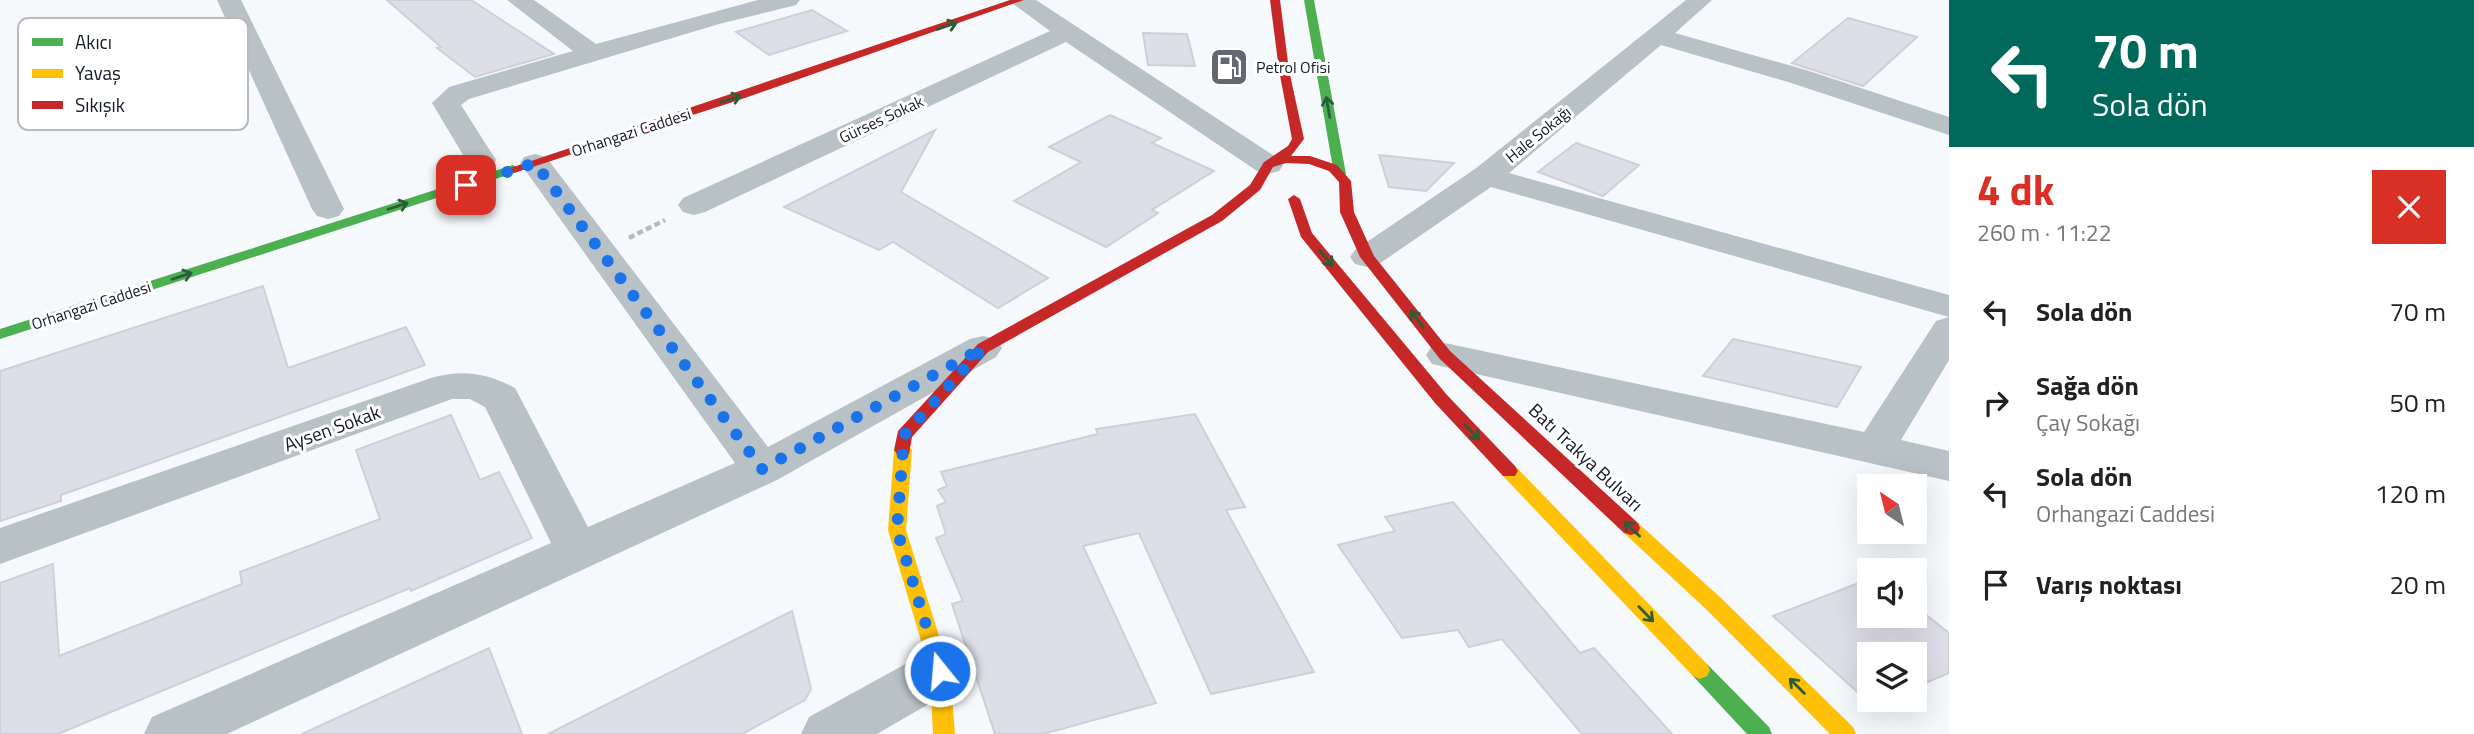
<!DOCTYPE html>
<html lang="tr">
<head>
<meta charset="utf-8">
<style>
	body { margin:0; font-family:"Titillium Web",sans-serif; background:#f6f6f6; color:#222; height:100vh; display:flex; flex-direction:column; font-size:26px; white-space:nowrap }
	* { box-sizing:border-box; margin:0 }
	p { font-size:23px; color:#767676 }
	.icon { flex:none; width:38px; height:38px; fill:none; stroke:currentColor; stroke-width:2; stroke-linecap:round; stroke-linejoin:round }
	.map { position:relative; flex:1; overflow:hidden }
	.side { display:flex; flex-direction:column; background:#fff; width:525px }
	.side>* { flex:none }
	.hud { background:#00695c; color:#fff; overflow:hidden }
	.needle { width:46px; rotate:325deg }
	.fabs { position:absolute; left:1857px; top:474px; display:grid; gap:14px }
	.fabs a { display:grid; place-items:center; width:70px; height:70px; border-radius:0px; background:#fff; box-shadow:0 7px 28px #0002; font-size:35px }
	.pin { position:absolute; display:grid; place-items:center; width:60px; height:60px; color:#fff; margin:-30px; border-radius:14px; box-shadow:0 4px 10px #0006 }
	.me { position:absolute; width:77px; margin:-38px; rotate:343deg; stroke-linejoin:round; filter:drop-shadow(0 0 5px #0008) }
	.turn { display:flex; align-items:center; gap:24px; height:147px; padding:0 28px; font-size:32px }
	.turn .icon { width:91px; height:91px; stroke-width:2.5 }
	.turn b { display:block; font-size:49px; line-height:60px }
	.round { display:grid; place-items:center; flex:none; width:74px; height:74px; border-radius:0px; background:#f6f6f6 }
	.head { display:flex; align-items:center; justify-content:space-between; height:119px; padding:0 28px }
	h1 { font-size:42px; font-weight:700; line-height:52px; color:#d93025 }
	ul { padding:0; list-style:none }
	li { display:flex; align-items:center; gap:21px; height:91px; padding:0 28px }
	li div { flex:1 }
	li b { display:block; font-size:26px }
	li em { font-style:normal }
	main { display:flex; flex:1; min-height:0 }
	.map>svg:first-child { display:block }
	.building { fill:#dedee9; stroke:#cfcfd7; stroke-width:2 }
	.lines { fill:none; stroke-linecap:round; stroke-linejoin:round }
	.path { stroke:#b5bcc0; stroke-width:4.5; stroke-dasharray:6 3.5; stroke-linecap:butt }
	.street { fill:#b8c1c5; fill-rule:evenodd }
	.fast { fill:#4caf50; fill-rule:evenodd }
	.slow { fill:#ffc107; fill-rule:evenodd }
	.jam { fill:#c62828; fill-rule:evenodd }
	.oneway { stroke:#2d5c38 }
	.route { stroke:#1a73e8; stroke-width:12; stroke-dasharray:0 21.6 }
	.labels { text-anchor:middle; stroke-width:6; stroke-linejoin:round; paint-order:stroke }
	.far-poi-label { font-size:16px; fill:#131925; stroke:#fff; text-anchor:start }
	.far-street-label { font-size:16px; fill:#131925; stroke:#fff }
	.street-label { font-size:19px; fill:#131925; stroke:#fff }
	.key { fill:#fff; stroke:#b8babe; stroke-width:2 }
	.key-label { font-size:19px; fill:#131925 }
</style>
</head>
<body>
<main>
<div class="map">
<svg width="1949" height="734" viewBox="0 0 1949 734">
	<rect width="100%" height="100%" fill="#f6f9fc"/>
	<!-- building -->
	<g class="building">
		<polygon points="387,0 471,0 554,54 475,77 437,48 441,47"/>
		<polygon points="812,10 847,31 769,55 736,32"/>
		<polygon points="1848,18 1917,37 1863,86 1792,63"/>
		<polygon points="1143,33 1187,34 1195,66 1148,65"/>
		<polygon points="1110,115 1161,138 1152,143 1214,171 1152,210 1158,213 1106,247 1014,201 1081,162 1049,147"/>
		<polygon points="935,130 901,192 1048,278 998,308 893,242 879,250 784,207"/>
		<polygon points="1576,143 1639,165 1603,196 1538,172"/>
		<polygon points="1379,155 1454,163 1426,191 1389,187"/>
		<polygon points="263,286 288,368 406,327 425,365 61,495 61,501 0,521 0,371"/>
		<polygon points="1733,339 1861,367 1837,407 1703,376"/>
		<polygon points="1195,414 1245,507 1226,510 1314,672 1211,694 1139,533 1083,546 1156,703 1043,734 995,734 952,604 963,601 936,538 946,534 937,506 946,502 938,490 947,486 941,472 1098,434 1096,429"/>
		<polygon points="451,415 480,480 499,472 532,538 411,591 410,588 58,734 0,734 0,583 53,564 59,656 242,584 240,572 380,519 356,450"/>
		<polygon points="1453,502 1580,653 1594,648 1672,734 1582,734 1502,639 1469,647 1458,630 1402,638 1338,545 1395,531 1385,517"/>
		<polygon points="1869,579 1869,616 1914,616 1914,605 1949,633 1949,673 1914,688 1914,654 1869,654 1869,700 1885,700 1872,705 1773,616"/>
		<polygon points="792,611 811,689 805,700 742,734 548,734"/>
		<polygon points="489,648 522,734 302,734"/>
	</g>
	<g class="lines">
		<!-- path -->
		<polyline class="path" points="629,238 665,220"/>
		<!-- street -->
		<g class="street">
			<polygon points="217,0 241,0 344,209 339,216 328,219 317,216 312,209"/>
			<polygon points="507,0 534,0 596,44 758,0 800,0 796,5 719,24 469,99 461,105 496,160 492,166 481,169 470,166 466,160 432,103 449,87 573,51"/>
			<polygon points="1008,0 1036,0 1279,159 1283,165 1279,171 1268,174 1257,171 1066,42 705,212 694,215 683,212 678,205 683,198 1050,31"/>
			<polygon points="1686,0 1712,0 1675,33 1806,70 1949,117 1949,135 1788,82 1661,45 1509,173 1949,295 1949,317 1491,187 1379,264 1367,267 1355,264 1350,257 1355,250 1475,169"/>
			<path d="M535,154L546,157L768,447L970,339L983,336L996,339L1002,348L996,357L777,480L227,734H144L152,717L551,543L485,407L470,399H452L0,564V528L431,378C462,369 487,373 515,388L588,527L735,463L520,163L524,157Z"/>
			<polygon points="1949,317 1949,360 1901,440 1949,451 1949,481 1445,367 1432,364 1426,355 1432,346 1445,343 1864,432 1936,321"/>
			<polygon points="940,649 958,655 965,671 958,687 877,734 801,734 809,717 922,655"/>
		</g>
		<!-- fast -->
		<g class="fast">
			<polygon points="1304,0 1314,0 1346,174 1340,178 1334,174"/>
			<polygon points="513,165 519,169 517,172 0,339 0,329"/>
			<polygon points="1700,661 1707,664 1769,727 1772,734 1747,734 1693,676 1690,670 1693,664"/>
		</g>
		<!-- slow -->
		<g class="slow">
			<polygon points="903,444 909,446 912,450 906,530 950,671 955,734 933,734 930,671 888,530 894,450 897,446"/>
			<polygon points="1509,465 1515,466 1707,664 1710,670 1707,676 1700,679 1693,676 1503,476 1500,471 1503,466"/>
			<polygon points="1631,521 1638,523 1722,599 1853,727 1856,734 1830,734 1708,611 1624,533 1622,528 1624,523"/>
		</g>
		<!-- jam -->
		<g class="jam">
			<polygon points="1010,0 1024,0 739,100 517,172 513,173 507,169"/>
			<polygon points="1270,0 1280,0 1289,70 1304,139 1291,156 1310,156 1337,165 1351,181 1354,212 1374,256 1450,351 1638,523 1640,528 1638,533 1631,535 1624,533 1440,359 1360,257 1340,212 1339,182 1329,171 1309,164 1286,163 1273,167 1260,190 1222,221 988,352 912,437 909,454 897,454 894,450 898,431 978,344 1212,215 1250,185 1264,162 1288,146 1292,139 1279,70"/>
			<polygon points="1294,195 1300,199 1312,233 1447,395 1515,466 1518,471 1515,476 1503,476 1435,403 1301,237 1288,199"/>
		</g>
	</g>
	<!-- one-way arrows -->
	<defs><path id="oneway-shaft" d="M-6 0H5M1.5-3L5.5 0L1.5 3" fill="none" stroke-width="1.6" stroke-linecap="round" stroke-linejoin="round" transform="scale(1.75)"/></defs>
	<g class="oneway">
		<use href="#oneway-shaft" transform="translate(947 26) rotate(-19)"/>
		<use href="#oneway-shaft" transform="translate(731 99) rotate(-18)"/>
		<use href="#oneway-shaft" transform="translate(1328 107) rotate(-100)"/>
		<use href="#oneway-shaft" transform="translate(398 206) rotate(-18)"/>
		<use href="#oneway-shaft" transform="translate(1326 258) rotate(51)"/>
		<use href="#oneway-shaft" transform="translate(182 276) rotate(-18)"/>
		<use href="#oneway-shaft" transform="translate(1417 319) rotate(-128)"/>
		<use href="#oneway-shaft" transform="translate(1472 432) rotate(46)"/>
		<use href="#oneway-shaft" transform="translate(1632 529) rotate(-137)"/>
		<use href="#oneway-shaft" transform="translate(1646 614) rotate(46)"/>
		<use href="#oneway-shaft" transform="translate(1797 686) rotate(-135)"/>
	</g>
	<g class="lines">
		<!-- route -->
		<polyline class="route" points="466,185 535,163 762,469 983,348 904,435 897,530 940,671"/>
	</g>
	<!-- icons -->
	<defs>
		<symbol id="fuel-square" viewBox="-11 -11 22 22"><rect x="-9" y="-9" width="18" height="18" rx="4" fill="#626770" stroke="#fff"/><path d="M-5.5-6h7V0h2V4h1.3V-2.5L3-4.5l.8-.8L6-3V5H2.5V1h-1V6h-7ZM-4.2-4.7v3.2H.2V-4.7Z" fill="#fff"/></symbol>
	</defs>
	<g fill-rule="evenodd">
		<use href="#fuel-square" x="1207" y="45" width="44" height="44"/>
	</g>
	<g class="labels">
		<!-- far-poi labels -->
		<g class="far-poi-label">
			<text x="1256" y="73">Petrol Ofisi</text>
		</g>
		<!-- far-street labels -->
		<g class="far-street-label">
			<text transform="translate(881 119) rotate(-25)" y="6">Gürses Sokak</text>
			<text transform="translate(631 132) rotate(-18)" y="6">Orhangazi Caddesi</text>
			<text transform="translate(1538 134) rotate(-39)" y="6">Hale Sokağı</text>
			<text transform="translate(91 305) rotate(-18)" y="6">Orhangazi Caddesi</text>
		</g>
		<!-- street labels -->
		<g class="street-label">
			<text transform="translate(332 428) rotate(-20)" y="7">Aysen Sokak</text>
			<text transform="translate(1586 457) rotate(43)" y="7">Batı Trakya Bulvarı</text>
		</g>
	</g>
	<!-- legend -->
	<rect x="18" y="18" width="230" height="112" rx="10" class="key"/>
	<rect x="32" y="38" width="31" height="8" fill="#4caf50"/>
	<rect x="32" y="69" width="31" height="9" fill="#ffc107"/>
	<rect x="32" y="101" width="31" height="8" fill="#c62828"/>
	<g class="key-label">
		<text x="75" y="49">Akıcı</text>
		<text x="75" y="80">Yavaş</text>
		<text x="75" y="112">Sıkışık</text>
	</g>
</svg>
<div class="fabs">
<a><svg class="needle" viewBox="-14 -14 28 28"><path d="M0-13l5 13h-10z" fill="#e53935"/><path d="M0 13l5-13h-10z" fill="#767676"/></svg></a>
<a><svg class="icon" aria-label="sound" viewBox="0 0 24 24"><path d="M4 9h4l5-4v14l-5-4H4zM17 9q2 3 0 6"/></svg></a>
<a><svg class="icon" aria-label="layers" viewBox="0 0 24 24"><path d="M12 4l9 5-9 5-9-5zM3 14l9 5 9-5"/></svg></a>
</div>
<div class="pin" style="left:466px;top:185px;background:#d93025"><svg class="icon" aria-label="arrive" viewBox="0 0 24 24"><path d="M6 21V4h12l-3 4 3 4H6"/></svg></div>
<svg class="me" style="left:940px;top:671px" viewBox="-20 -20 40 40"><circle r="17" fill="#1a73e8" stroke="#fff" stroke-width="3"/><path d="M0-11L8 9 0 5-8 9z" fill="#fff"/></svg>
</div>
<section class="side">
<div class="hud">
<div class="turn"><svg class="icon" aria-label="left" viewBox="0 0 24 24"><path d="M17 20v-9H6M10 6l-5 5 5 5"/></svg><div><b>70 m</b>Sola dön</div></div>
</div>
<div class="head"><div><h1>4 dk</h1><p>260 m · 11:22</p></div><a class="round" style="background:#d93025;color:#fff"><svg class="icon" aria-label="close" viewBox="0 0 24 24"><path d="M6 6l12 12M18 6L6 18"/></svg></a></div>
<ul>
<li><svg class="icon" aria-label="left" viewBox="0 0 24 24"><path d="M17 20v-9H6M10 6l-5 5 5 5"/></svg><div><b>Sola dön</b></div><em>70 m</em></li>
<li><svg class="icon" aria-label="right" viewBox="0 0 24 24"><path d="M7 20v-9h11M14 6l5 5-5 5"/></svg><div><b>Sağa dön</b><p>Çay Sokağı</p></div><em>50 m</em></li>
<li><svg class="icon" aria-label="left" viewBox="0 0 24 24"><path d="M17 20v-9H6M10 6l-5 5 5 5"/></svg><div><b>Sola dön</b><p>Orhangazi Caddesi</p></div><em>120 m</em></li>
<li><svg class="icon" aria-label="arrive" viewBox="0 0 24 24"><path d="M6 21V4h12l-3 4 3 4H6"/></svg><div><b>Varış noktası</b></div><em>20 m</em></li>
</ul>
</section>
</main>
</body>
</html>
